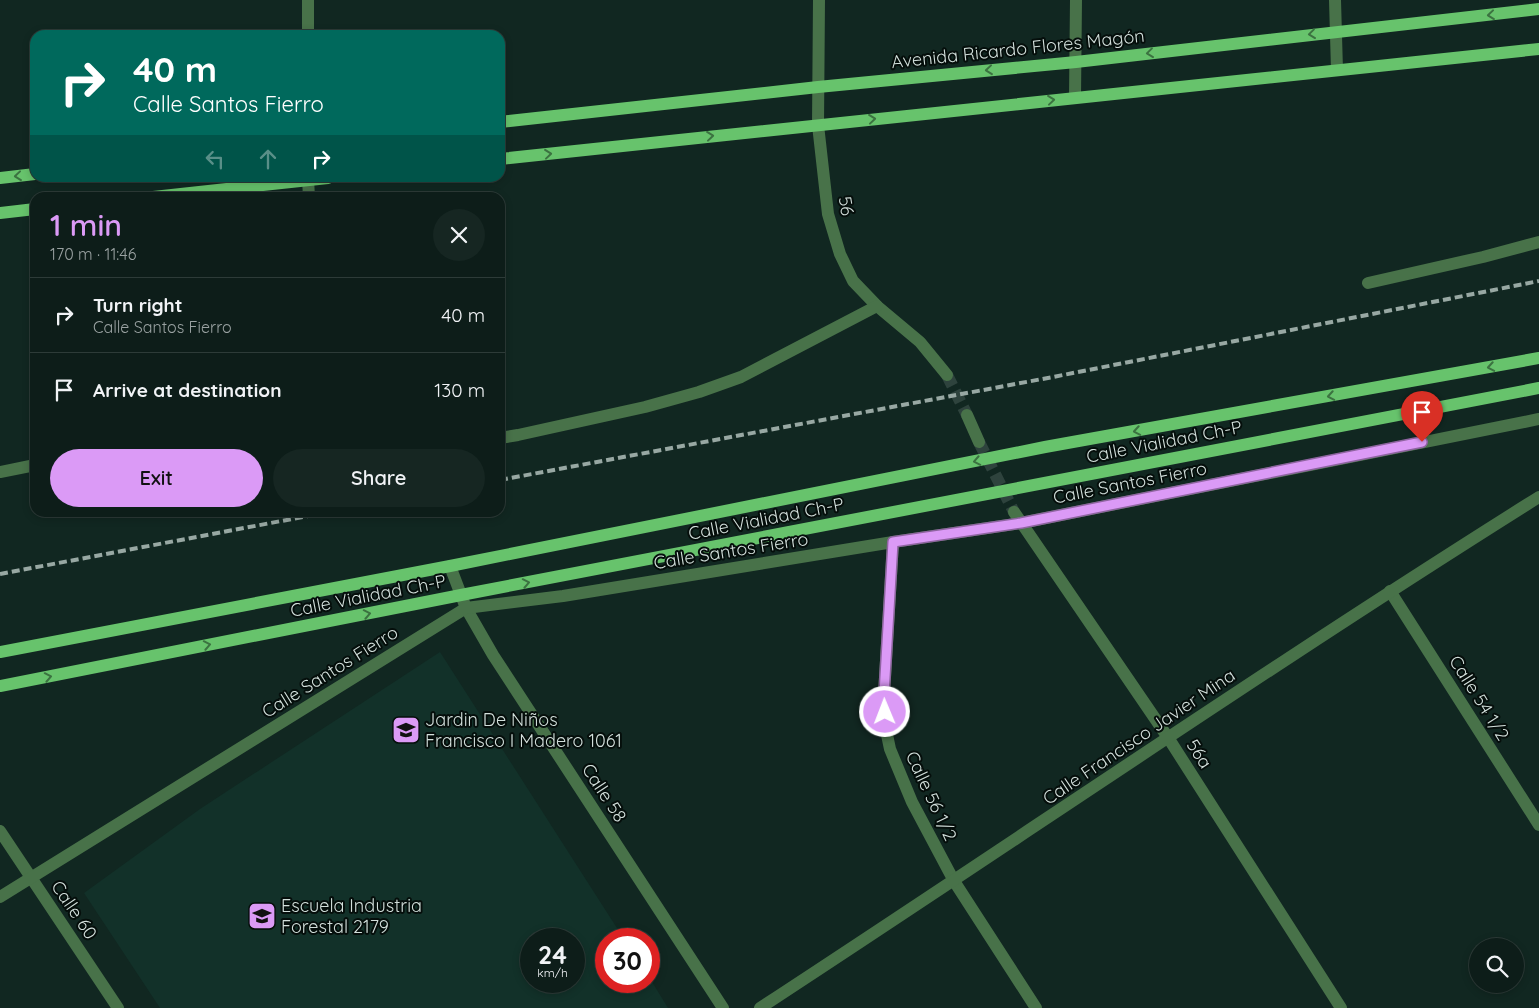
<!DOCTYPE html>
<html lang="en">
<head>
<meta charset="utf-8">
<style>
	body { margin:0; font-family:Quicksand,sans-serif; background:#162622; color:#f1f3f6; height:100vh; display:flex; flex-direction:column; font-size:19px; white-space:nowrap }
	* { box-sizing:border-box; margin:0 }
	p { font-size:16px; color:#9aa2a2 }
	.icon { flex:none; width:28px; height:28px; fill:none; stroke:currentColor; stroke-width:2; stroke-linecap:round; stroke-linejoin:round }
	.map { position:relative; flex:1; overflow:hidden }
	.side { position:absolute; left:30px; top:192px; width:475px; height:325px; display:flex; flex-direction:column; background:#0d1d19; border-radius:15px; box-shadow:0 2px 8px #0003,0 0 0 1px #2d3b38 }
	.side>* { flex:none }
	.banner { position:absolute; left:30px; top:30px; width:475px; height:152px; border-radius:15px; box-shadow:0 2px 8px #0003,0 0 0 1px #2d3b38; background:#00695c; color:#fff; overflow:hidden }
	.fabs { position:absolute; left:1469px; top:938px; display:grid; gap:10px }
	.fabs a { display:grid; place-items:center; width:55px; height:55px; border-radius:50%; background:#0d1d19; box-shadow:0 2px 8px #0003,0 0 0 1px #2d3b38; font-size:25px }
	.speed { position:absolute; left:520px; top:928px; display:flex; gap:10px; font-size:25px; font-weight:700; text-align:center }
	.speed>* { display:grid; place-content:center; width:65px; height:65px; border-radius:50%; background:#0d1d19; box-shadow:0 2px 8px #0003,0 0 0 1px #2d3b38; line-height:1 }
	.speed small { font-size:12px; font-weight:400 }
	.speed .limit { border:8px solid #d22; background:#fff; color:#111 }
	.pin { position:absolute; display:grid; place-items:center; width:42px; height:42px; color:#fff; margin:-51px -21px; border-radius:50% 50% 50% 0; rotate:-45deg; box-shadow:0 0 5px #0007 }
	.pin .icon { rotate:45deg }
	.me { position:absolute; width:55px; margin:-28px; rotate:359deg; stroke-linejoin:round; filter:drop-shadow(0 0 4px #0008) }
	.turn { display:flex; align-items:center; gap:18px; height:105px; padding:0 20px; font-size:22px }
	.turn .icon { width:65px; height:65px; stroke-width:2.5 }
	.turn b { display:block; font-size:35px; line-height:42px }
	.lanes { display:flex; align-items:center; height:48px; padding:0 20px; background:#0003; justify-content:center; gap:25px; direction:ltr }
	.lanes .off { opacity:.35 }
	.round { display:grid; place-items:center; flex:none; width:52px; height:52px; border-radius:26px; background:#162622 }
	.overview { display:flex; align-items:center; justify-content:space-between; height:85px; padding:0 20px }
	h1 { font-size:30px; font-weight:600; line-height:38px; color:#db9af6 }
	.primary-button { display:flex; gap:10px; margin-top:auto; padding:10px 20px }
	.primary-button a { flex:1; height:58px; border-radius:30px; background:#db9af6; color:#111; font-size:20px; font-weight:600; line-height:58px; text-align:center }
	.primary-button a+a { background:#162622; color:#f1f3f6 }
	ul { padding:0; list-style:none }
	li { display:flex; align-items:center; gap:15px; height:75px; padding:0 20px; border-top:1px solid #2d3b38 }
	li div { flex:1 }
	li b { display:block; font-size:19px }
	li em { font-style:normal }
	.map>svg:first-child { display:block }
	.built { fill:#123129; fill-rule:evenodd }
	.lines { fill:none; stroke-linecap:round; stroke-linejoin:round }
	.minor-tunnel { stroke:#2e433d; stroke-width:12; stroke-dasharray:12 6; stroke-linecap:butt }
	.minor { stroke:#487249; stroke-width:12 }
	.major { stroke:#67c36c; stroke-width:12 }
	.rail { stroke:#98a8a3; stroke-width:4; stroke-dasharray:8 4; stroke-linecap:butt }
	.oneway { stroke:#3b7240 }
	.route-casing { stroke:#8e64a0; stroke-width:12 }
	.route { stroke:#db9af6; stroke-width:9 }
	.labels { text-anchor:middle; stroke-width:4; stroke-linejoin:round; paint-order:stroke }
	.street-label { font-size:18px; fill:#d2dfdb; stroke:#050e0b }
	.poi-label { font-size:18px; fill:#d2dfdb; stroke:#050e0b; text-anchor:start }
</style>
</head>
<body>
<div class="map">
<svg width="1539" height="1008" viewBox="0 0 1539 1008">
	<rect width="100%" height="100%" fill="#112721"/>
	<!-- built -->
	<path class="built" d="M440,652L624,939H606V981H649V977L668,1008H160L84,893L200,809ZM531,939H574V981H531Z"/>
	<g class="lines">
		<!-- minor-tunnel -->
		<g class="minor-tunnel">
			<polyline points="947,375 967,415"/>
			<polyline points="979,442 1014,512"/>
		</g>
		<!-- minor -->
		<g class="minor">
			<polyline points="819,0 818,125 828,214 840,254 853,281 877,306 920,342 947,375"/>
			<polyline points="1335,0 1337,70"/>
			<polyline points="308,35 308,0"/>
			<polyline points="1075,97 1076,0"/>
			<polyline points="308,178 309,198"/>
			<polyline points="1368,283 1483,257 1539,242"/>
			<polyline points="967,415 979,442"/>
			<polyline points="500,438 518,435 645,407 699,392 741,377 877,306"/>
			<polyline points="0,472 35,465"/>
			<polyline points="1014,512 1169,739 1341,1008"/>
			<polyline points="893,542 884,694 886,730 890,749 912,802 954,881 1036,1008"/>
			<polyline points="450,566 466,608 493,655 723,1008"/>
			<polyline points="1390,591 1539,825"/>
			<polyline points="0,831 118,1008"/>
			<polyline points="0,897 466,608 563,596 893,542 1021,523 1539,419"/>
			<path d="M760,1008C1020,838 1276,662 1539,497"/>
		</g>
		<!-- major -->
		<g class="major">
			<polyline points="500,122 818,87 1076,62 1539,9"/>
			<polyline points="500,159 1539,49"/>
			<polyline points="0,178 35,174"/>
			<polyline points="144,198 328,178"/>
			<polyline points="0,213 35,209"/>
			<polyline points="0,652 450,566 1045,447 1539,358"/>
			<polyline points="0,686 461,595 1539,388"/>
		</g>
		<!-- rail -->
		<g class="rail">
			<polyline points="500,480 1053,377 1539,281"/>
			<polyline points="0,574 329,512"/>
		</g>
	</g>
	<!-- one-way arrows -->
	<defs><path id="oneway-chevron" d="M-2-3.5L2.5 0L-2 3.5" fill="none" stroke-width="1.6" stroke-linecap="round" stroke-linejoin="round" transform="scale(1.25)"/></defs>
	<g class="oneway">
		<use href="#oneway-chevron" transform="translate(1491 15) rotate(174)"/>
		<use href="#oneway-chevron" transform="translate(1312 34) rotate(173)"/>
		<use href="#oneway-chevron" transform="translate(1150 53) rotate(173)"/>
		<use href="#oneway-chevron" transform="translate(989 70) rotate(174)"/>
		<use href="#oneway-chevron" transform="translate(1051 100) rotate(-6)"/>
		<use href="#oneway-chevron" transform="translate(872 119) rotate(-6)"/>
		<use href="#oneway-chevron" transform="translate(710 136) rotate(-6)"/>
		<use href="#oneway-chevron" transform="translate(548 154) rotate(-6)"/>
		<use href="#oneway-chevron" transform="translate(18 176) rotate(174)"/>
		<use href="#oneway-chevron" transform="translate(1491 367) rotate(170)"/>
		<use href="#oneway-chevron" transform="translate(1331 396) rotate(170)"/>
		<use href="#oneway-chevron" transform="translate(1137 431) rotate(170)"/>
		<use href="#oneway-chevron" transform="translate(977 461) rotate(169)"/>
		<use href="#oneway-chevron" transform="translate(526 583) rotate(-11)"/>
		<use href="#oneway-chevron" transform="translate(367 614) rotate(-11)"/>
		<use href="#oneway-chevron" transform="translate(207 645) rotate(-11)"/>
		<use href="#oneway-chevron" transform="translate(48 677) rotate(-11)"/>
	</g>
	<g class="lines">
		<defs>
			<polyline id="route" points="885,712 884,694 893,542 1021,523 1422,442"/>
		</defs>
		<!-- route casing -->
		<use href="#route" class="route-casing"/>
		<!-- route -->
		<use href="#route" class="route"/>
	</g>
	<!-- icons -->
	<defs>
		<symbol id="school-square" viewBox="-11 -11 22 22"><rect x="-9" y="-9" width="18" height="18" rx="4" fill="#db9af6" stroke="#050e0b"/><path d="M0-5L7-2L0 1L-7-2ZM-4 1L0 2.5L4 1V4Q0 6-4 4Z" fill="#111"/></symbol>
	</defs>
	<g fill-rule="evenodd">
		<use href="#school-square" x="390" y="714" width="32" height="32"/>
		<use href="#school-square" x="246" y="900" width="32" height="32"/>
	</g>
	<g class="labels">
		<!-- street labels -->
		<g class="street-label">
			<text transform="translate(1018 49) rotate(-6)" y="6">Avenida Ricardo Flores Magón</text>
			<text transform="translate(846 206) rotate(80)" y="6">56</text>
			<text transform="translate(1164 442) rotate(-11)" y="6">Calle Vialidad Ch-P</text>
			<text transform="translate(1130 483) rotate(-11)" y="6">Calle Santos Fierro</text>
			<text transform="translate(766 519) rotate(-11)" y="6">Calle Vialidad Ch-P</text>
			<text transform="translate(731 551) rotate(-9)" y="6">Calle Santos Fierro</text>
			<text transform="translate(368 596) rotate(-11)" y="6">Calle Vialidad Ch-P</text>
			<text transform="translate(330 672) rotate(-32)" y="6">Calle Santos Fierro</text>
			<text transform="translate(1479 698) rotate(58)" y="6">Calle 54 1/2</text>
			<text transform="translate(1139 737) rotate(-34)" y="6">Calle Francisco Javier Mina</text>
			<text transform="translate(1199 754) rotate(57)" y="6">56a</text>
			<text transform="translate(604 793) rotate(57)" y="6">Calle 58</text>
			<text transform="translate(931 796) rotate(65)" y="6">Calle 56 1/2</text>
			<text transform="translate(74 910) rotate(56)" y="6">Calle 60</text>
		</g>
		<!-- poi labels -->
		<g class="poi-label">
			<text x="425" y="726">Jardin De Niños<tspan x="425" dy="21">Francisco I Madero 1061</tspan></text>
			<text x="281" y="912">Escuela Industria<tspan x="281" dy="21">Forestal 2179</tspan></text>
		</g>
	</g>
</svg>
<div class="fabs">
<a><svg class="icon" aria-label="search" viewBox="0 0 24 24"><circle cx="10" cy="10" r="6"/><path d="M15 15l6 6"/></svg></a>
</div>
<div class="speed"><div>24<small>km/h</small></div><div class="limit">30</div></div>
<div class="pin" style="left:1422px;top:442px;background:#d93025"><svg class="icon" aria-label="arrive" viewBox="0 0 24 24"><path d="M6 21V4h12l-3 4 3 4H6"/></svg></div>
<svg class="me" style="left:885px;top:712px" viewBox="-20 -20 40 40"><circle r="17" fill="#db9af6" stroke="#fff" stroke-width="3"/><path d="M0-11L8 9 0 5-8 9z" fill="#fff"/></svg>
<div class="banner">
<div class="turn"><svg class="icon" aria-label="right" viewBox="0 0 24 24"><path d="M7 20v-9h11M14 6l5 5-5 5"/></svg><div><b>40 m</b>Calle Santos Fierro</div></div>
<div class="lanes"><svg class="icon off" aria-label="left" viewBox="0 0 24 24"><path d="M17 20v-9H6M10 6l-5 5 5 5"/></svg><svg class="icon off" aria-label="ahead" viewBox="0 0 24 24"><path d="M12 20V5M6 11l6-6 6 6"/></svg><svg class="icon" aria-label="right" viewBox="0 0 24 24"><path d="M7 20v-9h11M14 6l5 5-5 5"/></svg></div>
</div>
<section class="side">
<div class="overview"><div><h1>1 min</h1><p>170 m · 11:46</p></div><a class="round"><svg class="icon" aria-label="close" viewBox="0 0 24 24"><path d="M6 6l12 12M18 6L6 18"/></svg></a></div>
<ul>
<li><svg class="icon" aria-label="right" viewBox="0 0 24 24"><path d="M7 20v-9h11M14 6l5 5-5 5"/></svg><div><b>Turn right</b><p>Calle Santos Fierro</p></div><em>40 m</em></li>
<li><svg class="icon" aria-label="arrive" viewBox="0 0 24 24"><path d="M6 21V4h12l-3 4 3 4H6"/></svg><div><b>Arrive at destination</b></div><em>130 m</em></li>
</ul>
<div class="primary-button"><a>Exit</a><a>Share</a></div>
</section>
</div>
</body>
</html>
